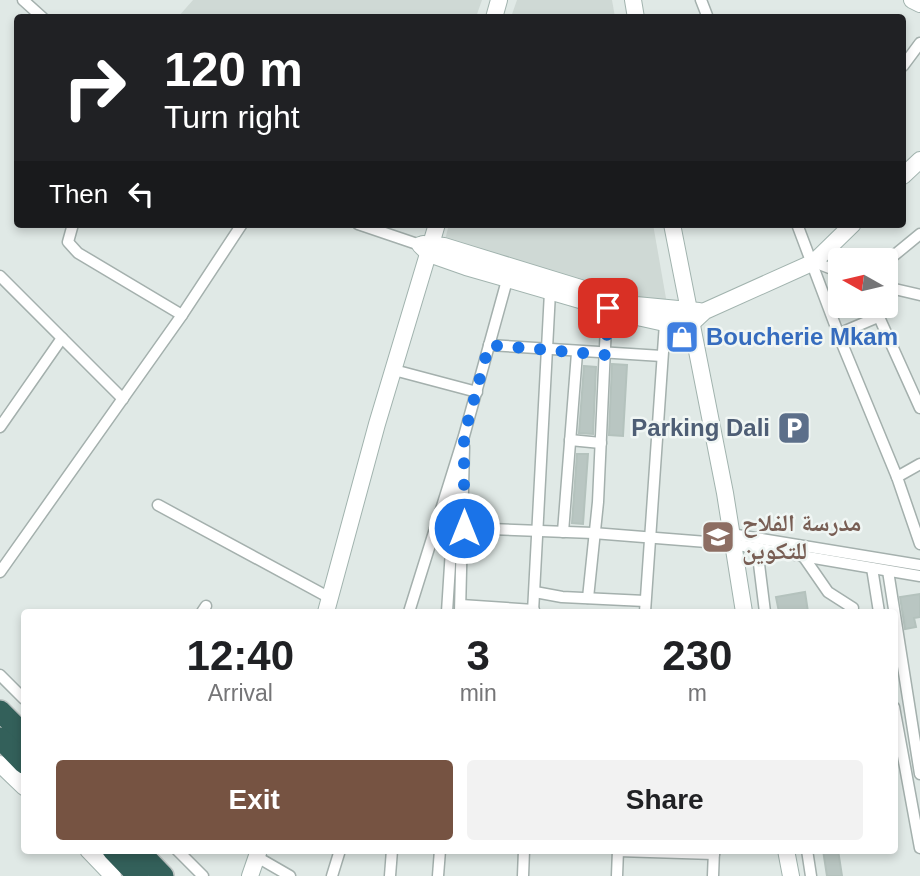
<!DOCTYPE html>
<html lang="en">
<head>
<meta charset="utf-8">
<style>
	body { margin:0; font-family:Helvetica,"Noto Naskh Arabic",sans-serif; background:#f2f2f2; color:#202124; height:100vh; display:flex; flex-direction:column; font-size:26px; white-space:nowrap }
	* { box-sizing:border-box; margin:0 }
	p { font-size:23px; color:#757577 }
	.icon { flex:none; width:38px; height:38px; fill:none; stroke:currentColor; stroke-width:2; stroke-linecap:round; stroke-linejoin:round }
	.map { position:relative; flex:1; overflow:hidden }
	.side { position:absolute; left:21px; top:609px; width:877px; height:245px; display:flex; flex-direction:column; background:#fff; border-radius:7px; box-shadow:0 4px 10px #0003 }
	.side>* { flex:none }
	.banner { position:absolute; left:14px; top:14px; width:892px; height:214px; border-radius:7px; box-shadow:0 4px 10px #0003; background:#202124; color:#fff; overflow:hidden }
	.needle { width:46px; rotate:278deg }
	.tools { position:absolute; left:828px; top:248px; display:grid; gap:14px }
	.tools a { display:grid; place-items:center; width:70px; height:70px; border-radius:7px; background:#fff; box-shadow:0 4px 10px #0003; font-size:35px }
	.pin { position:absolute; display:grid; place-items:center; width:60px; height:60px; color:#fff; margin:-30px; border-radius:14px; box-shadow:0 4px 10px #0006 }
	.me { position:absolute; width:77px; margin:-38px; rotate:0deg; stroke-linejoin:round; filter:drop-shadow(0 0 5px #0008) }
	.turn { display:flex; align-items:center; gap:24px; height:147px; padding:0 35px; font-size:32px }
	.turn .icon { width:91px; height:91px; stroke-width:2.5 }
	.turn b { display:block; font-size:49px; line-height:60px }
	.then { display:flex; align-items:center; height:66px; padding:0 35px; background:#0003; gap:14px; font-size:26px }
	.eta { display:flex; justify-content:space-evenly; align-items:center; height:119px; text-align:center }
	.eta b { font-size:42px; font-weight:700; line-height:49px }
	.cta { display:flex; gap:14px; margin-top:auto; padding:14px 35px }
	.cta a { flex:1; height:80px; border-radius:7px; background:#765342; color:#fff; font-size:28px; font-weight:700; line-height:80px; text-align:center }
	.cta a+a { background:#f2f2f2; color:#202124 }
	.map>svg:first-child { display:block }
	.built { fill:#cfd9d5 }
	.building { fill:#b9c6c2; stroke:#b4c2bd; stroke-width:2 }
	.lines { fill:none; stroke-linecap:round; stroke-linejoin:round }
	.street-casing { stroke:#a4b0ad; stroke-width:13 }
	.secondary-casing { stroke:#a1b3ae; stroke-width:18 }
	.highway-casing { stroke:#bdc3c2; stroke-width:24 }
	.street { stroke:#fff; stroke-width:10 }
	.secondary { stroke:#fff; stroke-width:16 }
	.highway { stroke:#33605a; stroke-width:21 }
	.route { stroke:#1a73e8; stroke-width:12; stroke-dasharray:0 21.6 }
	.labels { text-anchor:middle; stroke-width:5; stroke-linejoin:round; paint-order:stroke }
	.shop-label { font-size:24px; font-weight:bold; fill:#366cbe; stroke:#f0f6f4; text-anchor:start }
	.service-label { font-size:24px; font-weight:bold; fill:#4e5e75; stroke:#f0f6f4; text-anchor:end }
	.education-label { font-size:24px; font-weight:bold; fill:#785e54; stroke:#f0f6f4; text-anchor:start }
</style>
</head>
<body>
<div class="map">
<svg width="920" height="876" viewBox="0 0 920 876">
	<rect width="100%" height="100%" fill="#e0e9e6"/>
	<!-- built -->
	<g class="built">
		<polygon points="193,0 482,0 476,17 178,17"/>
		<polygon points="517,0 612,0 615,17 511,17"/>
		<polygon points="449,224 653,224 667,304 444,244"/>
	</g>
	<!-- building -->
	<g class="building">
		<polygon points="612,364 627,365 623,436 609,435"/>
		<polygon points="584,366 596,367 593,434 579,433"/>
		<polygon points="577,454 588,454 583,524 572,523"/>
		<polygon points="805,592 808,612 779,612 776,597"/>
		<polygon points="920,594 920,617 914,618 916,627 905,629 900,597"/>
		<polygon points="823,850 838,850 842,876 827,876"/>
	</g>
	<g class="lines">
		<defs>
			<g id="street">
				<polyline points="23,0 43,18"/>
				<polyline points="701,0 708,18"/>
				<polyline points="903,66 920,43"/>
				<polyline points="73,224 68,242 78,253 182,315"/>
				<polyline points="358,224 420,245"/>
				<polyline points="797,224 843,346 897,477"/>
				<polyline points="814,262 840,272"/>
				<polyline points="886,262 920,234"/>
				<polyline points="0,276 123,399"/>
				<polyline points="886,287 920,295"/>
				<polyline points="874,306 920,408"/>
				<polyline points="838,334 878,317"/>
				<polyline points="489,345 662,356"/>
				<polyline points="394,370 477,392"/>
				<polyline points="0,427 62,338"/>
				<polyline points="570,440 601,443"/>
				<polyline points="920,464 897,477 920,544"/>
				<polyline points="158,505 330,598"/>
				<polyline points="464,528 593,533 732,544 920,576"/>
				<polyline points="563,532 577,353"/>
				<polyline points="731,534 920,565"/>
				<polyline points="757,548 765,612"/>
				<polyline points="801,553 828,592 853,608"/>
				<polyline points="872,568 879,612"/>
				<polyline points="888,571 920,774"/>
				<polyline points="0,572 182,315 242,224"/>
				<polyline points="535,592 562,597 645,601"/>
				<polyline points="588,598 598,502 607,303"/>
				<polyline points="461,605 534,610"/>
				<polyline points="202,612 206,606"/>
				<polyline points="409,612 464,436 509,273"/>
				<polyline points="447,612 456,472"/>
				<polyline points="460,612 464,447"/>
				<polyline points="533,612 550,292"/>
				<polyline points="645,612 665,323"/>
				<polyline points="0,675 24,699"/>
				<polyline points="894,707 920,848"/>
				<polyline points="177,850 203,876"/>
				<polyline points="807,850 811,876"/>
				<polyline points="618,851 714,854"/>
				<polyline points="257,857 290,876"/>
				<polyline points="332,876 340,850"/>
				<polyline points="390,876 392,850"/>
				<polyline points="438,876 440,850"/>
				<polyline points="523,876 524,850"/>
				<polyline points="617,876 618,850"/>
				<polyline points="713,876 714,850"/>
			</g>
			<g id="secondary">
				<polyline points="633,0 636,18"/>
				<polyline points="912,0 920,4"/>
				<polyline points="494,18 499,0"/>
				<polyline points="903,176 920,160"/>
				<polyline points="672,224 725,493 744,612"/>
				<polyline points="423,244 444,246 636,305 699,311"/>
				<polyline points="420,245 429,254 466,267 642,318 669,324 691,324 705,311 814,262 853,224"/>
				<polyline points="326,612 377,424 437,224"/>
				<polyline points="0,764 24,787"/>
				<polyline points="88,850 113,876"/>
				<polyline points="786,850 791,876"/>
				<polyline points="250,876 259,850"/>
			</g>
			<g id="highway">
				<polyline points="0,711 24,735"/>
				<polyline points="0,738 24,763"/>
				<polyline points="113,850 138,876"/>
				<polyline points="138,850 163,876"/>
			</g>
		</defs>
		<!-- street casing -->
		<use href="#street" class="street-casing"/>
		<!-- secondary casing -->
		<use href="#secondary" class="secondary-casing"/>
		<!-- highway casing -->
		<use href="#highway" class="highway-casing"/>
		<!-- street -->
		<use href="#street" class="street"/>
		<!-- secondary -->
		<use href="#secondary" class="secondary"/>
		<!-- highway -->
		<use href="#highway" class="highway"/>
	</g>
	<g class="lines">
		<!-- route -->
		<polyline class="route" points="464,528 464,436 489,345 606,355 608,308"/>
	</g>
	<!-- icons -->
	<defs>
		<symbol id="shop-square" viewBox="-11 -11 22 22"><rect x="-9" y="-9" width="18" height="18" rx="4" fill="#3f7fe0" stroke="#f0f6f4"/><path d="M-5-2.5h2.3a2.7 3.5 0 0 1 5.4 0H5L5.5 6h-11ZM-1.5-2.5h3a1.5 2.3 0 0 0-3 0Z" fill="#fff"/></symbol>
		<symbol id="parking-square" viewBox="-11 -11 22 22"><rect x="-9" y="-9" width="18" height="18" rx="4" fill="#5c6f8a" stroke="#f0f6f4"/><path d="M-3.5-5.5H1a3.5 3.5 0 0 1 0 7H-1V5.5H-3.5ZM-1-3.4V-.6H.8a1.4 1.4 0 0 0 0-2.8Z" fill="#fff"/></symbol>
		<symbol id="school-square" viewBox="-11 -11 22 22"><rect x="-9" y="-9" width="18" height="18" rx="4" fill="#8d6e63" stroke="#f0f6f4"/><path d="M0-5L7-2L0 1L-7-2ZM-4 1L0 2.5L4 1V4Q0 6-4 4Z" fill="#fff"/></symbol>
	</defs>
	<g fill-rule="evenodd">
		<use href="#shop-square" x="663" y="318" width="38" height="38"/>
		<use href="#parking-square" x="775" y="409" width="38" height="38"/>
		<use href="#school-square" x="699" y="518" width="38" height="38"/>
	</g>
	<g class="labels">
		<!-- shop labels -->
		<g class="shop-label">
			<text x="706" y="345">Boucherie Mkam</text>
		</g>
		<!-- service labels -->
		<g class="service-label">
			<text x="770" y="436">Parking Dali</text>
		</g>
		<!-- education labels -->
		<g class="education-label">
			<text x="742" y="531">مدرسة الفلاح<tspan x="742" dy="28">للتكوين</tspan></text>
		</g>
	</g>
</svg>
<div class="tools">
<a><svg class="needle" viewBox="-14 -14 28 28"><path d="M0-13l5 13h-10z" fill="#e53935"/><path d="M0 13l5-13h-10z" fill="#757577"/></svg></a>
</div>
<div class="pin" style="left:608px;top:308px;background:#d93025"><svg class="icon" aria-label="arrive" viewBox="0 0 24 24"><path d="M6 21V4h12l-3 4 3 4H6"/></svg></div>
<svg class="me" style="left:464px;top:528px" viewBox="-20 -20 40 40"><circle r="17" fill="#1a73e8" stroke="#fff" stroke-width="3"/><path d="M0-11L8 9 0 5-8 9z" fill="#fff"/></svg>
<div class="banner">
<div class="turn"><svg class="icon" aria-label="right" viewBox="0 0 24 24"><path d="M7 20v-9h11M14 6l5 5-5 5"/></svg><div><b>120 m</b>Turn right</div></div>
<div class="then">Then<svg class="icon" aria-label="left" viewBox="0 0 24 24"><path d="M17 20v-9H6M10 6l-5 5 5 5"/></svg></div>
</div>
<section class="side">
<div class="eta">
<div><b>12:40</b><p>Arrival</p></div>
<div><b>3</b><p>min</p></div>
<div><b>230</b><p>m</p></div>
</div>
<div class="cta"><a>Exit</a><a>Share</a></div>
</section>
</div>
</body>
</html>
